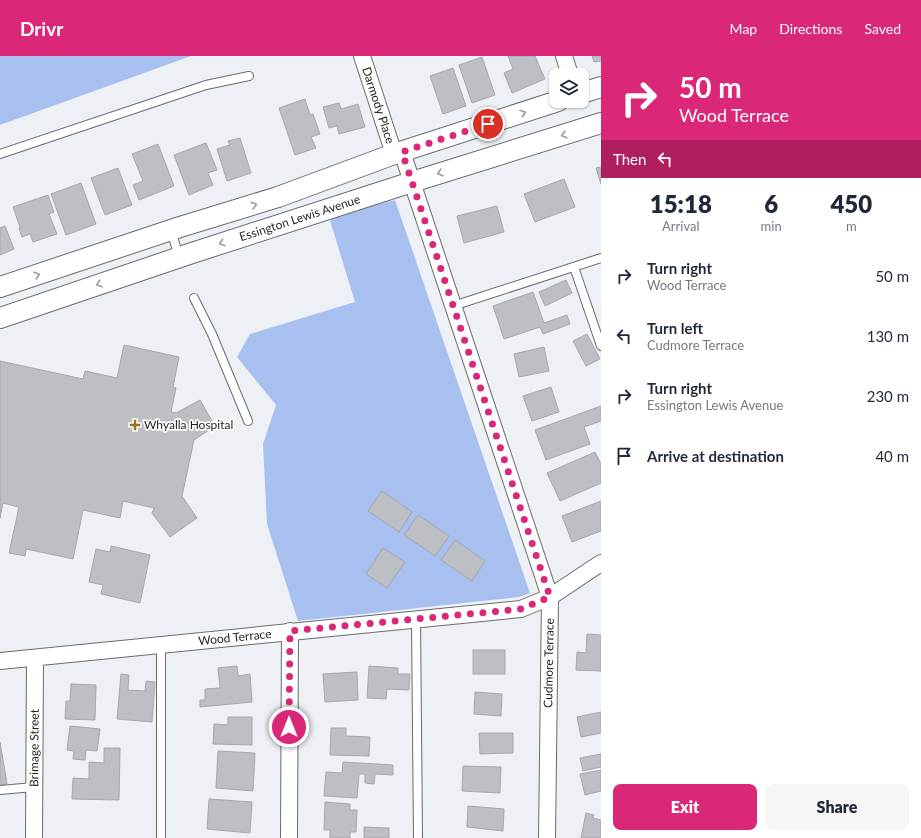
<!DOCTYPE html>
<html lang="en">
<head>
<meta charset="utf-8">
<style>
	body { margin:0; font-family:Lato,sans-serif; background:#f6f6f7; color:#1f2937; height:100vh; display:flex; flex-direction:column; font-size:15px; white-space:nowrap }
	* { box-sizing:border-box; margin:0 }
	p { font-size:13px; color:#747a83 }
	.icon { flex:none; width:22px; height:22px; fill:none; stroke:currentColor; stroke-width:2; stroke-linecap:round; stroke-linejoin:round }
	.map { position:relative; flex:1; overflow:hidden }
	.details { display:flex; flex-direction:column; background:#fff; width:320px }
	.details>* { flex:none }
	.top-card { background:#db2777; color:#fff; overflow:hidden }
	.tools { position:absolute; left:549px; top:12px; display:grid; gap:8px }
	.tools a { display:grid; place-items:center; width:40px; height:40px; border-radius:8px; background:#fff; box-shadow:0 1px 3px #0004; font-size:20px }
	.pin { position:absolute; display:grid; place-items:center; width:34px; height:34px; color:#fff; margin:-17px; border:2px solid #fff; border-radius:50%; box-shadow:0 1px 4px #0007 }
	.me { position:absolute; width:44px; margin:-22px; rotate:0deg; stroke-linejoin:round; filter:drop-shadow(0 0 3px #0008) }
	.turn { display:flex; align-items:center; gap:14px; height:84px; padding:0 12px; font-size:18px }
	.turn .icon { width:52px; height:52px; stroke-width:2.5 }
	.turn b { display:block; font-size:28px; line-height:34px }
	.then { display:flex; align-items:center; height:38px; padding:0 12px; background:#0003; gap:8px; font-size:15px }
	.eta { display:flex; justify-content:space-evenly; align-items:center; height:68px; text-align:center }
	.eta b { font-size:24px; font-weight:800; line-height:28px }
	.cta { display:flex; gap:8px; margin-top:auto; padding:8px 12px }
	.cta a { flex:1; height:46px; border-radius:8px; background:#db2777; color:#fff; font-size:16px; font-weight:800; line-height:46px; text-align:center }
	.cta a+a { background:#f6f6f7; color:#1f2937 }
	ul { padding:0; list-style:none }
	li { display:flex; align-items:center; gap:12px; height:60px; padding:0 12px }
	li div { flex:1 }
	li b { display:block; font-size:15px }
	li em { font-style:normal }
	header { display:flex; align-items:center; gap:24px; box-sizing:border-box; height:56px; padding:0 20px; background:#db2777; color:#fff }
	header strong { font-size:19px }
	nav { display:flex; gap:22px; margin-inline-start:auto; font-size:14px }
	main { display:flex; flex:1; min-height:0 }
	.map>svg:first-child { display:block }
	.green { fill:#a8c0ef }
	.building { fill:#bcbfc3; stroke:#a5a8ac }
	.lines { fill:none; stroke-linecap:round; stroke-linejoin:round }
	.service-casing { stroke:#696b6e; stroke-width:10 }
	.minor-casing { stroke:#696b6e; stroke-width:18 }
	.tertiary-casing { stroke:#696b6e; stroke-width:22 }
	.service { stroke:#fff; stroke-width:8 }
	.minor { stroke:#fff; stroke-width:16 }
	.tertiary { stroke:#fff; stroke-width:20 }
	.oneway { stroke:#9a9b9c }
	.route { stroke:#db2777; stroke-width:7; stroke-dasharray:0 12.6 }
	.poi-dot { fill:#99741f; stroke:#fff; stroke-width:1.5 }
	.labels { text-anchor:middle; stroke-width:3.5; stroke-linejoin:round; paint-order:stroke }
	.street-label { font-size:12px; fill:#1f2022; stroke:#fff }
	.poi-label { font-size:12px; fill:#1f2022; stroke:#fff; text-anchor:start }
</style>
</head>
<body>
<header>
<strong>Drivr</strong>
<nav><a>Map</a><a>Directions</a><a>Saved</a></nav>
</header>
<main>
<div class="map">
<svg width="601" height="782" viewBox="0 0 601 782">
	<rect width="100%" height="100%" fill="#edf0f4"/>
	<!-- green -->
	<g class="green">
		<polygon points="0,0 191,0 0,69"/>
		<polygon points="395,144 530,537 519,541 298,565 267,468 263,388 276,349 237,301 250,278 355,246 329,161"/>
	</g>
	<!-- building -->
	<g class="building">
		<polygon points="508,0 535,0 545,23 512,37 504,17 513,13"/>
		<polygon points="592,0 601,0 601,5 594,6"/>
		<polygon points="482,1 495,39 472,47 459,9"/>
		<polygon points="453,12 466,50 443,58 430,20"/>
		<polygon points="305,43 310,59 313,58 320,78 311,81 316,92 295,99 279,52"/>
		<polygon points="339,47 341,53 358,48 365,71 339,78 337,70 329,72 323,51"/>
		<polygon points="240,82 251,117 227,125 217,93 230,89 228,85"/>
		<polygon points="206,87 217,114 208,117 213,129 189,139 174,99"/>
		<polygon points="158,88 174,130 139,144 133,129 143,125 132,98"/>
		<polygon points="601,111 601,128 596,112"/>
		<polygon points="118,112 132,149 105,159 91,122"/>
		<polygon points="564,123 575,151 535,166 524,138"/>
		<polygon points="81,127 96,168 66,179 51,138"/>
		<polygon points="48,139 54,156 49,158 57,178 33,186 30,178 22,181 19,172 20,171 13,151"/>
		<polygon points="497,150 504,176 464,187 457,160"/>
		<polygon points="5,170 14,193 0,199 0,172"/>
		<polygon points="566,224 572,237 545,250 539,236"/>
		<polygon points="533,236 544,267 567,259 570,268 543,278 540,271 504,283 493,250"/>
		<polygon points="587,278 600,303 586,310 573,285"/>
		<polygon points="124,289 179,301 173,331 176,332 171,356 176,357 200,344 215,370 194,384 182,440 197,462 170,481 152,457 154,452 123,445 120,462 83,454 73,503 26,493 25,500 9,497 19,451 3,447 0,462 0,305 83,323 85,315 117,322"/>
		<polygon points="544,291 549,315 519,321 514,298"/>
		<polygon points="551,331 559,356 532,365 523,340"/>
		<polygon points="601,350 601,365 584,371 590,388 546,404 535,374"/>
		<polygon points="595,396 601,408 601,427 560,445 547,417"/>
		<polygon points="382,435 412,456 399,476 368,455"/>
		<polygon points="601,445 601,475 572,486 562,460"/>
		<polygon points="418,459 449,480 435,500 404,479"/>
		<polygon points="455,484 485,505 472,525 441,504"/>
		<polygon points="111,490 150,499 140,547 101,538 103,529 89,526 96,493 110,496"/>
		<polygon points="383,492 405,506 387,532 366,518"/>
		<polygon points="587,578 601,579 601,615 576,614 577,596 586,597"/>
		<rect x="473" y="594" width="32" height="24"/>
		<polygon points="237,610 238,620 250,618 252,646 200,651 200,644 205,644 205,633 220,632 218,612"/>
		<polygon points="369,610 398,612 398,618 410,618 409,634 387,633 386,643 367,642"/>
		<polygon points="357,616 358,644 325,646 323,618"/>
		<polygon points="121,618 129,619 128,634 145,635 146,625 155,626 152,666 117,663"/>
		<polygon points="71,628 96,629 95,664 65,663 66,645 70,645"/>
		<polygon points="475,636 502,638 501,660 474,658"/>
		<polygon points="601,656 601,677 581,681 577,661"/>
		<polygon points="228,661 252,661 252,689 213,688 214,668 228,669"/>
		<polygon points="70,670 100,673 97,695 86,694 85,704 73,703 74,695 67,694"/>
		<polygon points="331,672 346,672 346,680 370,681 369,700 330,699"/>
		<polygon points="479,677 513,677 513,697 480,698"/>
		<polygon points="0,686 7,728 0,729"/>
		<polygon points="104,692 120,692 119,744 72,743 73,722 89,723 89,706 104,707"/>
		<polygon points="218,695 255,697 253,735 216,732"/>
		<polygon points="601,698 601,711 583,715 580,702"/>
		<polygon points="343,706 393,709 393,719 375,718 374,728 365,727 365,718 359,718 357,742 324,740 326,716 342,717"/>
		<polygon points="463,710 501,711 500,737 462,735"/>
		<polygon points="601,714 601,735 585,739 580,718"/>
		<polygon points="209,743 252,746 250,777 207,773"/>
		<polygon points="325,746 350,748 350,754 357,754 356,776 350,776 350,782 330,782 330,774 324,774"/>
		<polygon points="468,750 504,753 503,775 467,771"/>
		<polygon points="586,757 594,759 593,762 601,764 601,782 581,782"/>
		<polygon points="364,771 389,772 389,782 364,782"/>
	</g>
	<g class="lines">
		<defs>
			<g id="service">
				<polyline points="0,98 206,29 249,20"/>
				<polyline points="171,174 179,201"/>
				<polyline points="574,211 601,290"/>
				<polyline points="194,242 212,278 248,365"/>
				<polyline points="453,250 601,202"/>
				<polyline points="416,563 418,782"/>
				<polyline points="0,734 34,731"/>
				<polyline points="161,782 161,588"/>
			</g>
			<g id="minor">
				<path id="s1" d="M362,0L394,98"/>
				<polyline points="564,0 570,19"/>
				<polyline points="402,96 550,541 547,782"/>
				<path id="s2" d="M0,605L521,553L550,541L601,507"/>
				<path id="s3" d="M34,782L35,602"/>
				<polyline points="289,782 290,575"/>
			</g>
			<g id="tertiary">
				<polyline points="582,37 601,31"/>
				<polyline points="0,231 180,171 278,141 394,98 558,45"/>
				<path id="s4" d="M0,262L189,198L412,126L601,67"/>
			</g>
		</defs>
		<!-- service casing -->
		<use href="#service" class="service-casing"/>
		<!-- minor casing -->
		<use href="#minor" class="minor-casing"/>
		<!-- tertiary casing -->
		<use href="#tertiary" class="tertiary-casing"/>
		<!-- service -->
		<use href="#service" class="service"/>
		<!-- minor -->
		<use href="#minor" class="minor"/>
		<!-- tertiary -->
		<use href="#tertiary" class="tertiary"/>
	</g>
	<!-- one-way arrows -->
	<defs><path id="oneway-chevron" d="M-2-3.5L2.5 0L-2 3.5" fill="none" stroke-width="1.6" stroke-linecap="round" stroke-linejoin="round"/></defs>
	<g class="oneway">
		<use href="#oneway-chevron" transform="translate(523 57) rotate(-18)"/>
		<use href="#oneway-chevron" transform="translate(564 79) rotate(163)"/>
		<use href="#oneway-chevron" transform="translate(440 117) rotate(163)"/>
		<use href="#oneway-chevron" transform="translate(254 149) rotate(-17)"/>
		<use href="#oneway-chevron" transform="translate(222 187) rotate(162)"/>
		<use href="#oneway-chevron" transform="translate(37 219) rotate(-18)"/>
		<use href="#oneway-chevron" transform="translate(99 228) rotate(161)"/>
	</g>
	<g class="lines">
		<!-- route -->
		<polyline class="route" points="289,671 290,575 521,553 550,541 402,96 488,68"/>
	</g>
	<!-- markers -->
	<path class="poi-dot" d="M133 363h4v4h4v4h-4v4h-4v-4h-4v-4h4z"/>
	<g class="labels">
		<!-- street labels -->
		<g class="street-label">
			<text dy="4" stroke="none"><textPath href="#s1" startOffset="52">Darmody Place</textPath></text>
			<text dy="4" stroke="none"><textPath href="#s4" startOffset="316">Essington Lewis Avenue</textPath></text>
			<text dy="4" stroke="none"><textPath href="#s2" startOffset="236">Wood Terrace</textPath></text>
			<text transform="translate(549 607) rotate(-89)" y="4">Cudmore Terrace</text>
			<text dy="4" stroke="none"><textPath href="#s3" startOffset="90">Brimage Street</textPath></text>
		</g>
		<!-- poi labels -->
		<g class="poi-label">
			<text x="144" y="373">Whyalla Hospital</text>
		</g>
	</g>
</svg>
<div class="tools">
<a><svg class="icon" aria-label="layers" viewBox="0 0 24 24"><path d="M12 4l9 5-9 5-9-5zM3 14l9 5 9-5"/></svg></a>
</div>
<div class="pin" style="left:488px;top:68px;background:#d93025"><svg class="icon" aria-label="arrive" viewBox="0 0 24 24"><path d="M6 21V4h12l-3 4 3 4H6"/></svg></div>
<svg class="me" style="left:289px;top:671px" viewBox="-20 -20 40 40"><circle r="17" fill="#db2777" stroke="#fff" stroke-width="3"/><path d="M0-11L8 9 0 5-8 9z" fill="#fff"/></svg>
</div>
<section class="details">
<div class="top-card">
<div class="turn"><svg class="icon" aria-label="right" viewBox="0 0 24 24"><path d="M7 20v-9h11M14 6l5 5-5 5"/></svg><div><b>50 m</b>Wood Terrace</div></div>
<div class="then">Then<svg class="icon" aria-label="left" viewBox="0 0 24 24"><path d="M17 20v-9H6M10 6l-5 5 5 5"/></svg></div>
</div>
<div class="eta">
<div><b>15:18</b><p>Arrival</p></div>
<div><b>6</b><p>min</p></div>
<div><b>450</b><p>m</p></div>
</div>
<ul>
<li><svg class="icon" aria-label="right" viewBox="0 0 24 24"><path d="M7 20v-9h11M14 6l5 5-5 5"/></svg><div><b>Turn right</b><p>Wood Terrace</p></div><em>50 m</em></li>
<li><svg class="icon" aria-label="left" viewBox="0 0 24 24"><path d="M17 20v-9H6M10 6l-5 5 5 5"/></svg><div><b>Turn left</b><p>Cudmore Terrace</p></div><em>130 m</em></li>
<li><svg class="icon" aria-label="right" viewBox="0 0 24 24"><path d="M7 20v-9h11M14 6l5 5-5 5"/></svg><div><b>Turn right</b><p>Essington Lewis Avenue</p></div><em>230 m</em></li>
<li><svg class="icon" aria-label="arrive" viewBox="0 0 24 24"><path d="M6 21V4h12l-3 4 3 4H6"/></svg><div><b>Arrive at destination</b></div><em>40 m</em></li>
</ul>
<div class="cta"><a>Exit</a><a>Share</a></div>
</section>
</main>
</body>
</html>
